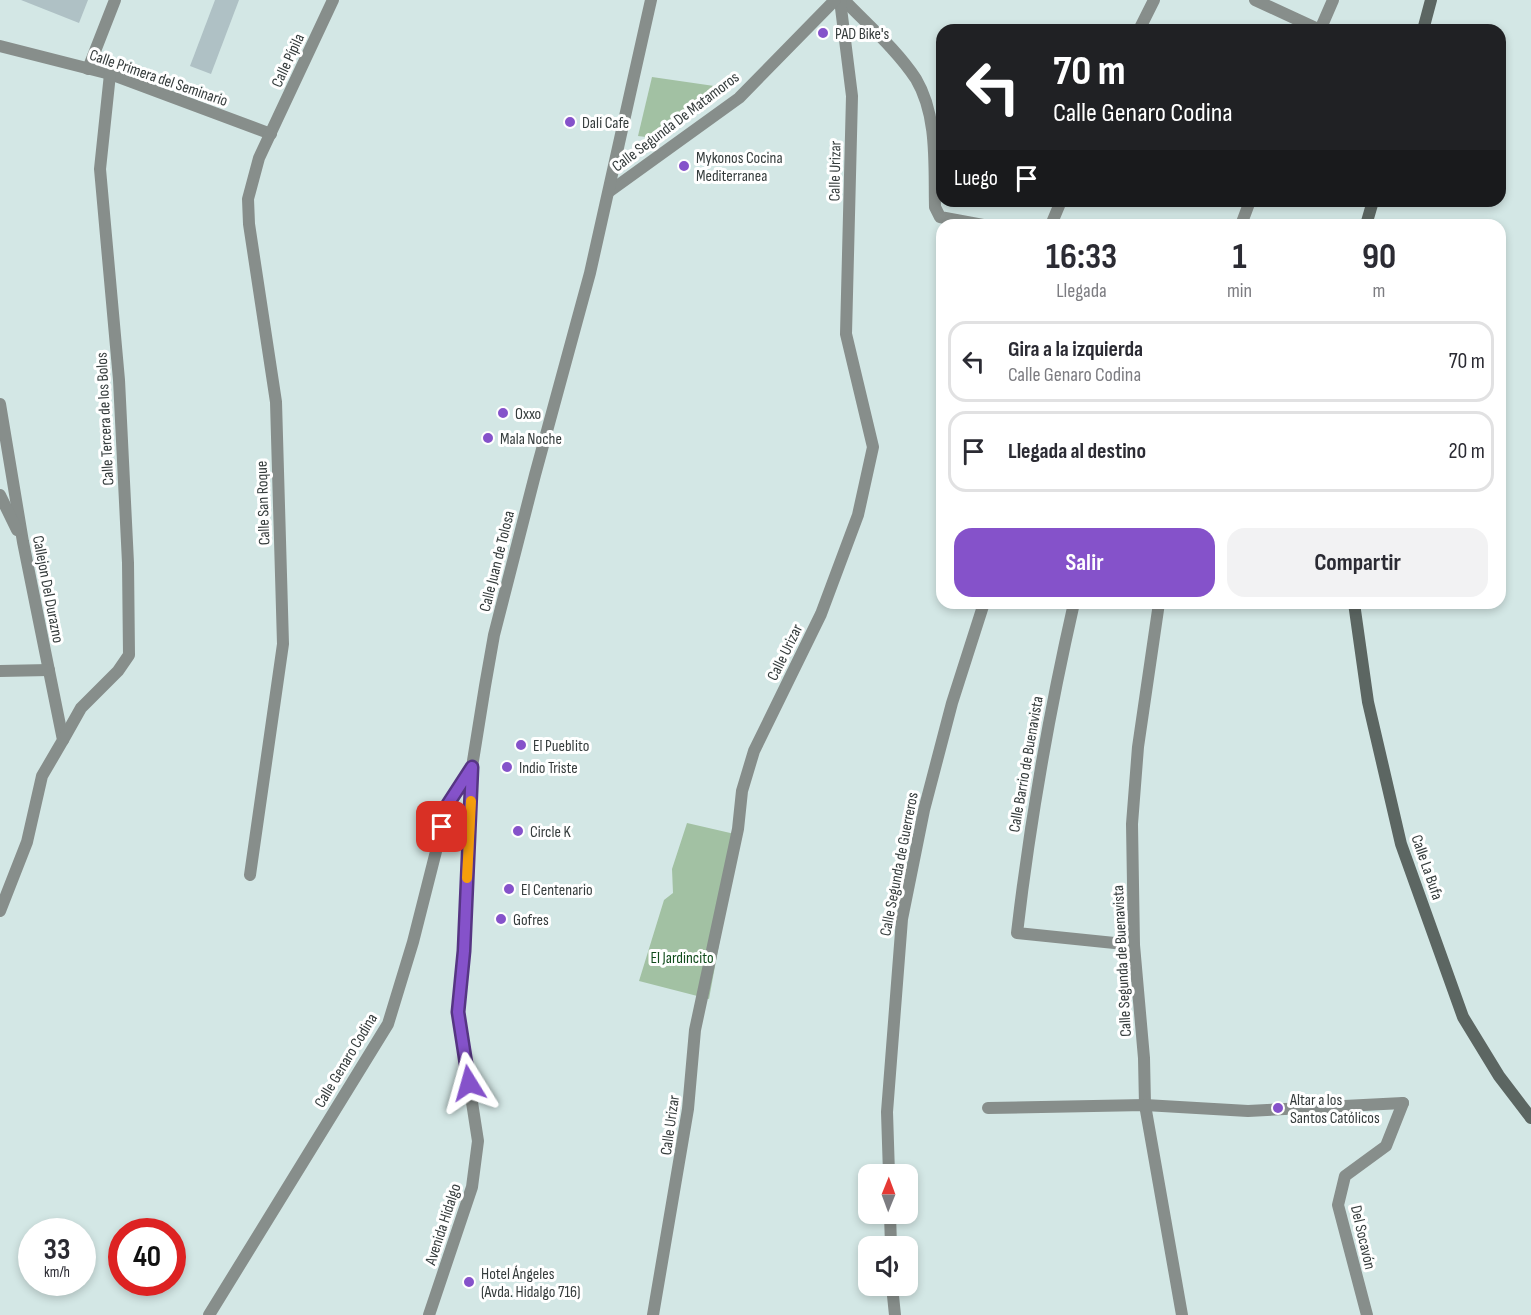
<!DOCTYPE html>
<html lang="es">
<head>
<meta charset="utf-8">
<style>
	body { margin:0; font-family:"Sofia Sans Condensed",sans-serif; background:#f2f2f3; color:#2b2b33; height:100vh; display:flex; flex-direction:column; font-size:22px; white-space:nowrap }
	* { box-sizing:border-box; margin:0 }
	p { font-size:20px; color:#7c7c81 }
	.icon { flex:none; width:33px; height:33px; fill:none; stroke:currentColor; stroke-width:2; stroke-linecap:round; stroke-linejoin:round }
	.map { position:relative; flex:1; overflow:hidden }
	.panel { position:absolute; left:936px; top:219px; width:570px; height:390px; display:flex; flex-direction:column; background:#fff; border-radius:18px; box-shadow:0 3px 9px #0003 }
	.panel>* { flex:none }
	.hud { position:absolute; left:936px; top:24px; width:570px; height:183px; border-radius:18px; box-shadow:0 3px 9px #0003; background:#202124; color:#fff; overflow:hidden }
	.needle { width:39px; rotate:1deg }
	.buttons { position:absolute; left:858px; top:1164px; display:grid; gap:12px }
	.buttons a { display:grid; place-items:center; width:60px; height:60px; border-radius:12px; background:#fff; box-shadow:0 3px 9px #0003; font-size:30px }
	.speed { position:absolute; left:18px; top:1218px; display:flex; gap:12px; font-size:30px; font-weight:700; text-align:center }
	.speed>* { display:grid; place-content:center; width:78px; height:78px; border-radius:50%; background:#fff; box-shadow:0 3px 9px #0003; line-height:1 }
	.speed small { font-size:15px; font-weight:400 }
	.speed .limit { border:9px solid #d22; background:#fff; color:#111 }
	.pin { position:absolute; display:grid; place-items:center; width:51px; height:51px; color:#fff; margin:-26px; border-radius:12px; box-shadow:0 3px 9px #0006 }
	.me { position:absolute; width:66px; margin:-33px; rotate:352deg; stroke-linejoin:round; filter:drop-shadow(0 0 4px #0008) }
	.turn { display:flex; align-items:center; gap:21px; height:126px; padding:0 18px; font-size:27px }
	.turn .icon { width:78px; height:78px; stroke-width:2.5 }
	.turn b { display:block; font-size:42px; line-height:51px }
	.then { display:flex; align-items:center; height:57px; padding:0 18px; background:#0003; gap:12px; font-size:22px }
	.eta { display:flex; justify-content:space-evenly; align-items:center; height:102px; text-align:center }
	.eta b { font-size:36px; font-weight:700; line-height:42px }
	.action { display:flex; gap:12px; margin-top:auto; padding:12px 18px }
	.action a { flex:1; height:69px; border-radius:18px; background:#8552ca; color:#fff; font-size:24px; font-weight:700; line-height:69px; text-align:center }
	.action a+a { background:#f2f2f3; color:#2b2b33 }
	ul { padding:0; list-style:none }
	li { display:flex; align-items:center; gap:18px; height:81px; margin:0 12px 9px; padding:0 6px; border:3px solid #e1e1e2; border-radius:18px }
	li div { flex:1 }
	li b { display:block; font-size:22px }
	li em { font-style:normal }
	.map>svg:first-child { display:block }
	.green { fill:#a2c1a3 }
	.building { fill:#afc1c5 }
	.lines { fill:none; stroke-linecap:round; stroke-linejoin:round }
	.pedestrian { stroke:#878e8b; stroke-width:12 }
	.minor { stroke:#878e8b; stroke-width:12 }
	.tertiary { stroke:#878e8b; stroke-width:12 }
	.secondary { stroke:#5c6662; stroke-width:12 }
	.route-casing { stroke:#563583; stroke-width:15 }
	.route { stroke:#8552ca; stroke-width:10 }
	.slow { stroke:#f59e0b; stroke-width:10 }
	.poi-dot { fill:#8552ca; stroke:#fff; stroke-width:2 }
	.labels { text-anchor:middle; stroke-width:6; stroke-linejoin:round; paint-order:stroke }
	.poi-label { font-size:16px; fill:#353c3c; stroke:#fff; text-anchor:start }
	.street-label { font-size:16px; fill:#353c3c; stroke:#fff }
	.park-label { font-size:16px; fill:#114c1c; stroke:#fff }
</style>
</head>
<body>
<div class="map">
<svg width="1531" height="1315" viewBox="0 0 1531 1315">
	<rect width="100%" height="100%" fill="#d3e7e5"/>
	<!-- green -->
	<g class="green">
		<polygon points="652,77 728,88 661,139 638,136"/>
		<polygon points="687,823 739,835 709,999 639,981 664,900 673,893 672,869"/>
	</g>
	<!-- building -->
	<g class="building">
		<polygon points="21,0 88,0 79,23"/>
		<polygon points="215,0 239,0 211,74 190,66"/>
	</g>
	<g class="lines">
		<!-- pedestrian -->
		<g class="pedestrian">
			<polyline points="88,69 115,0"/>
			<polyline points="1367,1315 1338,1205 1345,1176 1386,1146 1403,1103"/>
		</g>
		<!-- minor -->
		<g class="minor">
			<path d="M844,0C868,25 897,50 916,79C938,116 934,165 935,207L940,217L983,225"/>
			<polyline points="1255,0 1320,30"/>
			<polyline points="1139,30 1154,0"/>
			<polyline points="1320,30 1333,0"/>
			<polyline points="0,46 110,74 271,134"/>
			<polyline points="1051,225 1061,201"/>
			<polyline points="1241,225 1250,201"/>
			<polyline points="0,404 23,542 63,740 42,776 27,842 0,911"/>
			<polyline points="0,495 17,530"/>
			<path d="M1074,603C1049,713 1030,821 1017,933L1134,945"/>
			<polyline points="1159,603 1138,747 1132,824 1134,945 1144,1058 1145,1105 1182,1315"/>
			<polyline points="0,671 49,670"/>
			<polyline points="63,740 81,708 118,671 129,655 128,563 119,380 100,169 110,74"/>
			<polyline points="250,875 283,644 276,402 249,224 248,199 259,158 333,0"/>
			<polyline points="988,1108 1145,1105 1248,1111 1403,1103"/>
			<polyline points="889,1174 887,1112 902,919 924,810 952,703 984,603"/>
			<polyline points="890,1214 891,1246"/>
			<polyline points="892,1286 895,1315"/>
			<polyline points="653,1315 688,1109 695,1030 738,829 742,791 754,751 821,614 858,515 873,447 846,334 852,96 840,0"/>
		</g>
		<!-- tertiary -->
		<g class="tertiary">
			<polyline points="610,191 739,98 835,0"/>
			<polyline points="209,1315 388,1024 413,942 448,804 471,768"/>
			<polyline points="429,1315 472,1187 478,1141 458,1012 464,951 472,767 485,686 494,635 535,475 590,273 651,0"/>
		</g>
		<!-- secondary -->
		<g class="secondary">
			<polyline points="1423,30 1431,0"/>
			<polyline points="1366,225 1373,201"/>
			<polyline points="1354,603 1368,702 1401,844 1463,1017 1499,1076 1531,1118"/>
		</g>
	</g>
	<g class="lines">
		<defs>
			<polyline id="route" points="442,827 448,804 472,767 464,951 458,1012 469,1083"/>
		</defs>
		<!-- route casing -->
		<use href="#route" class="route-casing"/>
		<!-- route -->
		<use href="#route" class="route"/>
		<!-- slow -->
		<polyline class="slow" points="467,878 471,801"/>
	</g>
	<!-- markers -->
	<g class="poi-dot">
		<circle cx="823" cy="33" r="6"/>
		<circle cx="570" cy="122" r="6"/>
		<circle cx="684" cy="166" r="6"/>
		<circle cx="503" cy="413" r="6"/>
		<circle cx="488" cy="438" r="6"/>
		<circle cx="521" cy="745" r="6"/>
		<circle cx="507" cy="767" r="6"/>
		<circle cx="518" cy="831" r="6"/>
		<circle cx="509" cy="889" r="6"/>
		<circle cx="501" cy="919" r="6"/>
		<circle cx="1278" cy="1108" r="6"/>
		<circle cx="469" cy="1282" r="6"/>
	</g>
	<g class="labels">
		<!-- poi labels -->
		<g class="poi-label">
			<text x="835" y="39">PAD Bike's</text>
			<text x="582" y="128">Dali Cafe</text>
			<text x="696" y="163">Mykonos Cocina<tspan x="696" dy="18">Mediterranea</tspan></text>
			<text x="515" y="419">Oxxo</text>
			<text x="500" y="444">Mala Noche</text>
			<text x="533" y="751">El Pueblito</text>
			<text x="519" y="773">Indio Triste</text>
			<text x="530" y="837">Circle K</text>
			<text x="521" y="895">El Centenario</text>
			<text x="513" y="925">Gofres</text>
			<text x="1290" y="1105">Altar a los<tspan x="1290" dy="18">Santos Católicos</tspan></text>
			<text x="481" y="1279">Hotel Ángeles<tspan x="481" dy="18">(Avda. Hidalgo 716)</tspan></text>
		</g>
		<!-- street labels -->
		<g class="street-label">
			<text transform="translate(287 60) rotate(-65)" y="6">Calle Pípila</text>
			<text transform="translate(159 77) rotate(19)" y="6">Calle Primera del Seminario</text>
			<text transform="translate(675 121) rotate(-37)" y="6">Calle Segunda De Matamoros</text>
			<text transform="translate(834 171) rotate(-89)" y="6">Calle Urizar</text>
			<text transform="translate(104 419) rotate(-93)" y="6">Calle Tercera de los Bolos</text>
			<text transform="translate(262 503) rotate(-92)" y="6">Calle San Roque</text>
			<text transform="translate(496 561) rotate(-76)" y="6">Calle Juan de Tolosa</text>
			<text transform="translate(49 589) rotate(79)" y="6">Callejon Del Durazno</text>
			<text transform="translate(784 652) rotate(-64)" y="6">Calle Urizar</text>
			<text transform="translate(1025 764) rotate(-80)" y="6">Calle Barrio de Buenavista</text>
			<text transform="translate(898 864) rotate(-79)" y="6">Calle Segunda de Guerreros</text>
			<text transform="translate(1428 867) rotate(71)" y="6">Calle La Bufa</text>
			<text transform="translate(1121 961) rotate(-93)" y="6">Calle Segunda de Buenavista</text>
			<text transform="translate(345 1060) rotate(-59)" y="6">Calle Genaro Codina</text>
			<text transform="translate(669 1125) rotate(-82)" y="6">Calle Urizar</text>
			<text transform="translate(442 1224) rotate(-72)" y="6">Avenida Hidalgo</text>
			<text transform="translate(1364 1237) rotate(77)" y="6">Del Socavón</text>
		</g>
		<!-- park labels -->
		<g class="park-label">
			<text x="682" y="963">El Jardincito</text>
		</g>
	</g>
</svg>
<div class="buttons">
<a><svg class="needle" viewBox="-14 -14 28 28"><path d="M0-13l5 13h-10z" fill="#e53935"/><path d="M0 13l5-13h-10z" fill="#7c7c81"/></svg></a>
<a><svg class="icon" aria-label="sound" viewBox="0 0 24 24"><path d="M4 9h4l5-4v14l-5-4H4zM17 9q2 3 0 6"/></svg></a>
</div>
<div class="speed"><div>33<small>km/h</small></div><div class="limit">40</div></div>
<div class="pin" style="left:442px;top:827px;background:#d93025"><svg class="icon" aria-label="arrive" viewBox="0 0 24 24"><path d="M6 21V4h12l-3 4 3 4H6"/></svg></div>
<svg class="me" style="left:469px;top:1083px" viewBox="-20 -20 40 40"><path d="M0-17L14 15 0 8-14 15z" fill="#8552ca" stroke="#fff" stroke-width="4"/></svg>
<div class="hud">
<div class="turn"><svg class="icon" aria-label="left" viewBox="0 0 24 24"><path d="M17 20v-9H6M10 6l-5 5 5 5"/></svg><div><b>70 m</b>Calle Genaro Codina</div></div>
<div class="then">Luego<svg class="icon" aria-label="arrive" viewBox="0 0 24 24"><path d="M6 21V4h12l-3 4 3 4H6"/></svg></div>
</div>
<section class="panel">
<div class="eta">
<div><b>16:33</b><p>Llegada</p></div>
<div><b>1</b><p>min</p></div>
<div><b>90</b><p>m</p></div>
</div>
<ul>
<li><svg class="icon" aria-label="left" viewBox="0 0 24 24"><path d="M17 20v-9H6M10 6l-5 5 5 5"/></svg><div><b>Gira a la izquierda</b><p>Calle Genaro Codina</p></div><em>70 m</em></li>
<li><svg class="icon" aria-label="arrive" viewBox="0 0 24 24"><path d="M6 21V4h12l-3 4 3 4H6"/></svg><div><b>Llegada al destino</b></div><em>20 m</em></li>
</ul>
<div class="action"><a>Salir</a><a>Compartir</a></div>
</section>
</div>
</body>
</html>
